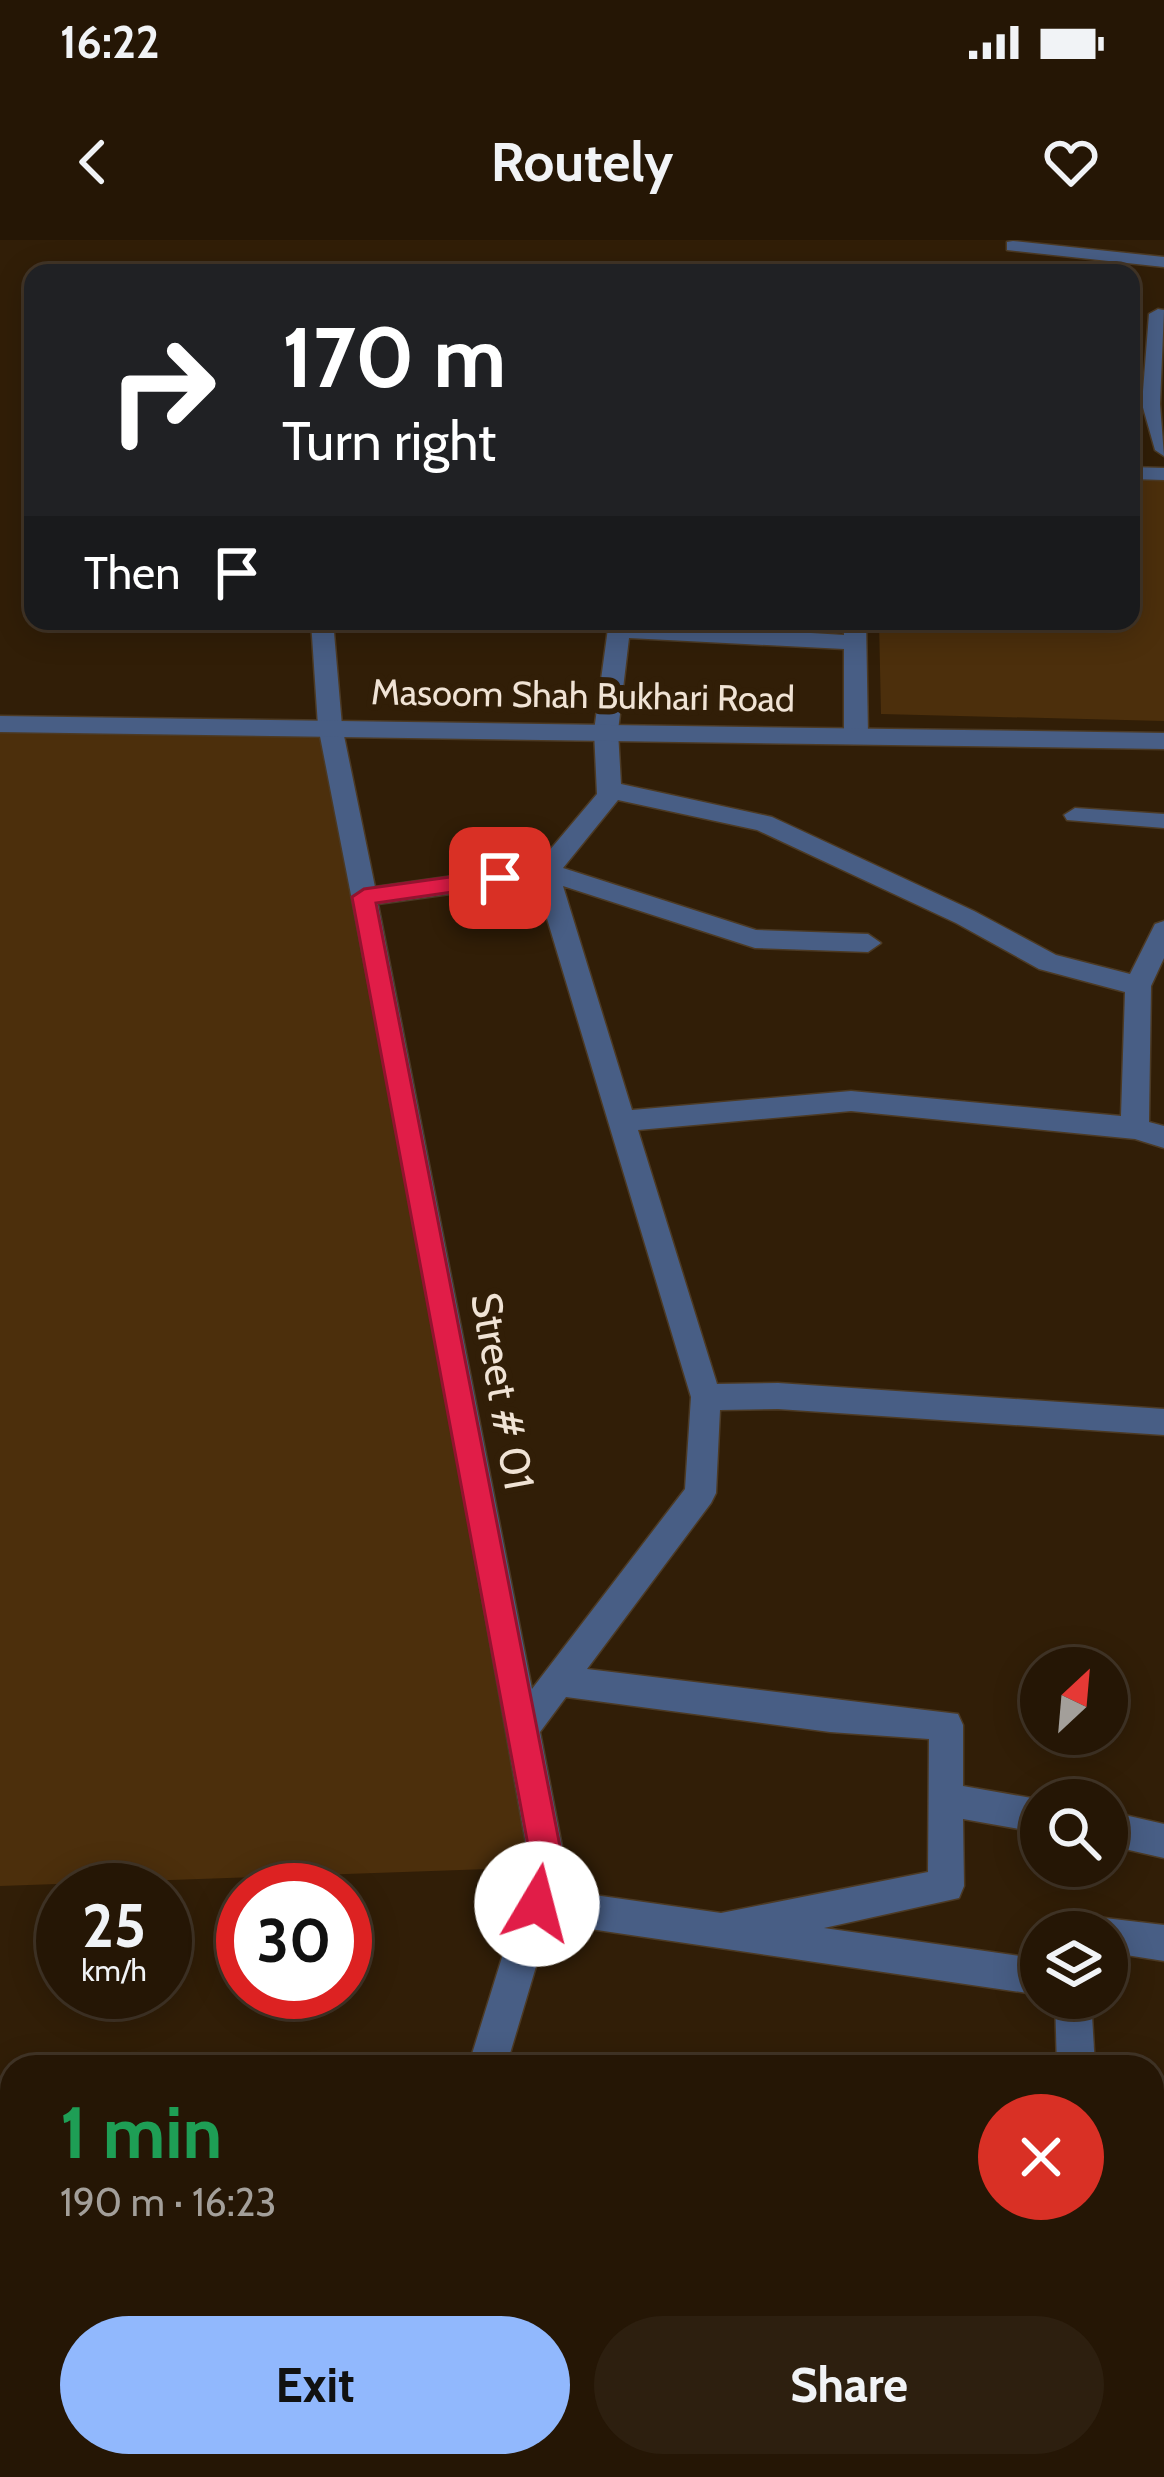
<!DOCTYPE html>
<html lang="en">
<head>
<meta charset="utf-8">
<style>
	body { margin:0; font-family:Cabin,sans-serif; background:#2d1f0f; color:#f1f3f6; height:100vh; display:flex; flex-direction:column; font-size:45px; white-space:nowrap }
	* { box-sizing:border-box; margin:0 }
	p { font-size:39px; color:#a39f9a }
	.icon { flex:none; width:66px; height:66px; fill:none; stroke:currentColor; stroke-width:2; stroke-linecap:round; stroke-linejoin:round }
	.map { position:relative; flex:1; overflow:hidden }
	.drawer { position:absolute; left:0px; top:1815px; width:1164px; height:423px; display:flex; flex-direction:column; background:#251605; border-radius:36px 36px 0 0; box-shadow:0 6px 30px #0003,0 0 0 3px #423527 }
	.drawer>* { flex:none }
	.top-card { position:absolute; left:24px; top:24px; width:1116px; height:366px; border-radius:24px; box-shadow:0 6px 30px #0003,0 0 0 3px #423527; background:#202124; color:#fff; overflow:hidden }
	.needle { width:78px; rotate:26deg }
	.fabs { position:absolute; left:1020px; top:1407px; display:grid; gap:24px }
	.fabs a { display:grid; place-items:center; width:108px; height:108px; border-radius:50%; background:#251605; box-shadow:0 6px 30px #0003,0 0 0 3px #423527; font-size:60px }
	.speed { position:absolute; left:36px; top:1623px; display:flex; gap:24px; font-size:60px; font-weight:700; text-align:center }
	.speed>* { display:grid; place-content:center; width:156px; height:156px; border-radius:50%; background:#251605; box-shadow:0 6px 30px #0003,0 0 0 3px #423527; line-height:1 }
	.speed small { font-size:30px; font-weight:400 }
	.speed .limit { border:18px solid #d22; background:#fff; color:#111 }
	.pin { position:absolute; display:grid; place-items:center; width:102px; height:102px; color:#fff; margin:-51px; border-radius:24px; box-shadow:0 6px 18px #0006 }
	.me { position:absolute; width:132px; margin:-66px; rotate:8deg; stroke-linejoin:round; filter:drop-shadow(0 0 9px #0008) }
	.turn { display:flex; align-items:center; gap:42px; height:252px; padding:0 60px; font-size:54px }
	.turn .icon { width:156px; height:156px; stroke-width:2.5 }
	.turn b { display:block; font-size:84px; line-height:102px }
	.then { display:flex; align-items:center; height:114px; padding:0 60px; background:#0003; gap:24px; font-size:45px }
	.round { display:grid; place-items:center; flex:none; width:126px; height:126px; border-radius:63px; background:#2d1f0f }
	.summary { display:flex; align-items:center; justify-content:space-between; height:204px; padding:0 60px }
	h1 { font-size:72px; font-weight:700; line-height:90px; color:#1e9e55 }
	.primary-button { display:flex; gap:24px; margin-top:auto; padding:24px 60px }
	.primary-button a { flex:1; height:138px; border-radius:72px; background:#91b8fd; color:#111; font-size:48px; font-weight:700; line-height:138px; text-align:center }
	.primary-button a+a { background:#2d1f0f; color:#f1f3f6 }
	.status { display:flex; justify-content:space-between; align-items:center; height:84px; padding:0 60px; background:#251605; direction:ltr }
	.status svg { height:33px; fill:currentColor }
	header { display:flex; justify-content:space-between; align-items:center; height:156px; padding:0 60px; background:#251605; font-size:54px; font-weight:700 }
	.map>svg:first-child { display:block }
	.green { fill:#4c2f0c }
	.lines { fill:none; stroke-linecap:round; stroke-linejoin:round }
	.service-casing { stroke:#4c3a24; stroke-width:3 }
	.minor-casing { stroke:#4c3a24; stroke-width:3 }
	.tertiary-casing { stroke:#4c3a24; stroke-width:3 }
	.secondary-casing { stroke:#4c3a24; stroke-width:3 }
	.service { fill:#485e85; fill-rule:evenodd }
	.minor { fill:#485e85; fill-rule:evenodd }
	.tertiary { fill:#485e85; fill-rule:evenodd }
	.secondary { fill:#5d7fbe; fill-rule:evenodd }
	.wall { fill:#604a34 }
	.building { fill:#6f5b45; stroke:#84705c; stroke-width:3 }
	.route { fill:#e11d48; stroke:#92132f; stroke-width:3 }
	.labels { text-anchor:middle; stroke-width:12; stroke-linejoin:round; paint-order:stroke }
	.far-street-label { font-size:36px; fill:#f0e3d5; stroke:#311e07 }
	.street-label { font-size:42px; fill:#f0e3d5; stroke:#311e07 }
</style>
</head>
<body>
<div class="status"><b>16:22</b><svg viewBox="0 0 49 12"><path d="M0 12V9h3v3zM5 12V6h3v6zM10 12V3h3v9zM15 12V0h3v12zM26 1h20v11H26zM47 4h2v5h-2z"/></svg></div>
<header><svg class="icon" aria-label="back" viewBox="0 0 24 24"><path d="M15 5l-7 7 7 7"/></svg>Routely<svg class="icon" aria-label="heart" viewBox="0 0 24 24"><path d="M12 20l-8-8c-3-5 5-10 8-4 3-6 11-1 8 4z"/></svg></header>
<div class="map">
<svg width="1164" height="2237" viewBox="0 0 1164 2237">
	<rect width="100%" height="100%" fill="#311e07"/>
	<!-- green -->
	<g class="green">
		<polygon points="1131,237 1164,237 1164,481 881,474 879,381 1131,381"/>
		<polygon points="0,483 330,486 548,1627 0,1646"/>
	</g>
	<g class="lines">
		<defs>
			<g id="service">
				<polygon points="1013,1 1164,17 1164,27 1007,10 1007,2"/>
				<polygon points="1158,69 1164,70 1160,164 1164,216 1155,210 1142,164 1149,74"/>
				<polygon points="1075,568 1164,574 1164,588 1067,580 1064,575"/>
			</g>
			<g id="minor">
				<polygon points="1131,227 1164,228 1164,240 1131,239"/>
				<path d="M311,381H333L342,486L375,647L538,624L597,554L594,491L609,381L844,395V381H866L868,495L856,503L844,495V409L629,398L618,491L621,544L772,577L974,671L1056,715L1130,734L1155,684L1164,681V718L1151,746L1149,882L1164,886V908L1135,899L851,871L638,890L717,1144L778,1143L1164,1169V1195L778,1169L720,1170L716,1253L711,1263L587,1429L958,1474L963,1485V1546L1043,1560L1041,1593L963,1579L964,1646L959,1658L824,1688L1041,1719V1755L549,1683L506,1827H468L530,1627L417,993L318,486ZM618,560L757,590L956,683L1039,729L1125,752L1121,876L851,851L632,870L563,646L755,708L868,712L881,703L868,694L756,690L563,628ZM536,642L691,1157L685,1249L532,1449L378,664ZM566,1457L830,1492L929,1499L928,1632L721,1673L559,1650L566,1627L540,1492Z"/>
				<polygon points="1107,1571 1164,1584 1164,1618 1107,1605"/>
				<polygon points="1071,1674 1164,1685 1164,1721 1107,1712 1107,1692 1053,1692 1058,1679"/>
				<polygon points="1055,1758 1091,1758 1095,1827 1057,1827"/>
				<rect x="1069" y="2226" width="42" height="11"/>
			</g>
			<polygon id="tertiary" points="0,476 1164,493 1164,509 0,492"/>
			<g id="secondary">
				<polygon points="0,1854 12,1859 12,1900 0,1895"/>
				<polygon points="540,2226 596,2226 601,2237 545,2237"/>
			</g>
		</defs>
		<!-- service casing -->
		<use href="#service" class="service-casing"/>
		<!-- minor casing -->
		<use href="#minor" class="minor-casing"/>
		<!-- tertiary casing -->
		<use href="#tertiary" class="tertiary-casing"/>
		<!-- secondary casing -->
		<use href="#secondary" class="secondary-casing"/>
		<!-- service -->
		<use href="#service" class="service"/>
		<!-- minor -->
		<use href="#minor" class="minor"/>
		<!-- tertiary -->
		<use href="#tertiary" class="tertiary"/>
		<!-- secondary -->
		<use href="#secondary" class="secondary"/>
	</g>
	<!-- wall -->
	<polygon class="wall" points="0,2028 12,2028 12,2183 0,2184"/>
	<!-- building -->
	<g class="building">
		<polygon points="0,2028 12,2028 12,2178 0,2179"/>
		<polygon points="0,2205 12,2205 12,2226 364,2226 364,2237 0,2237"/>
	</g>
	<!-- route -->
	<polygon class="route" points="500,630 512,638 508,644 376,663 564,1627 548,1676 537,1680 525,1676 521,1664 532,1627 352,657 364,649"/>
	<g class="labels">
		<!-- far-street labels -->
		<g class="far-street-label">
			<text transform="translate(583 455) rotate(1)" y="13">Masoom Shah Bukhari Road</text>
		</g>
		<!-- street labels -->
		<g class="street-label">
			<text transform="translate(503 1151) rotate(80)" y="15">Street # 01</text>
		</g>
	</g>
</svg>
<div class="fabs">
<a><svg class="needle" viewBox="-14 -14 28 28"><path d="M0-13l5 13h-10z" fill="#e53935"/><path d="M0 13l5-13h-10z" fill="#a39f9a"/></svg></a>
<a><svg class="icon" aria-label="search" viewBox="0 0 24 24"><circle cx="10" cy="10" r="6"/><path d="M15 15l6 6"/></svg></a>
<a><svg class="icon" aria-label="layers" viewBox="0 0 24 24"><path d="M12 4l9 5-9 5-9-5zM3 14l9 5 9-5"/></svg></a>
</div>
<div class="speed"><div>25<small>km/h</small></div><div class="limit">30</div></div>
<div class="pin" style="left:500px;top:638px;background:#d93025"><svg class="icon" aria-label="arrive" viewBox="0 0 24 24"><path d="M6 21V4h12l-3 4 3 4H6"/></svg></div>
<svg class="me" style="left:537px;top:1664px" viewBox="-20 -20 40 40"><circle r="19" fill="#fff"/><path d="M0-13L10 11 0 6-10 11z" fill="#e11d48"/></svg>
<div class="top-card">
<div class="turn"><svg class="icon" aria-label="right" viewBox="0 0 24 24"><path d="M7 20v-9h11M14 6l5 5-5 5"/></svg><div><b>170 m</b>Turn right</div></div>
<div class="then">Then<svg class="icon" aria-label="arrive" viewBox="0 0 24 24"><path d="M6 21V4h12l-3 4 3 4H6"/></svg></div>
</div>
<section class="drawer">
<div class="summary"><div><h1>1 min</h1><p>190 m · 16:23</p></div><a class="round" style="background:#d93025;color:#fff"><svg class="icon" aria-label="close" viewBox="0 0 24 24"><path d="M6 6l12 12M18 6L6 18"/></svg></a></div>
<div class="primary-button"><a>Exit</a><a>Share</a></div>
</section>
</div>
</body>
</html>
